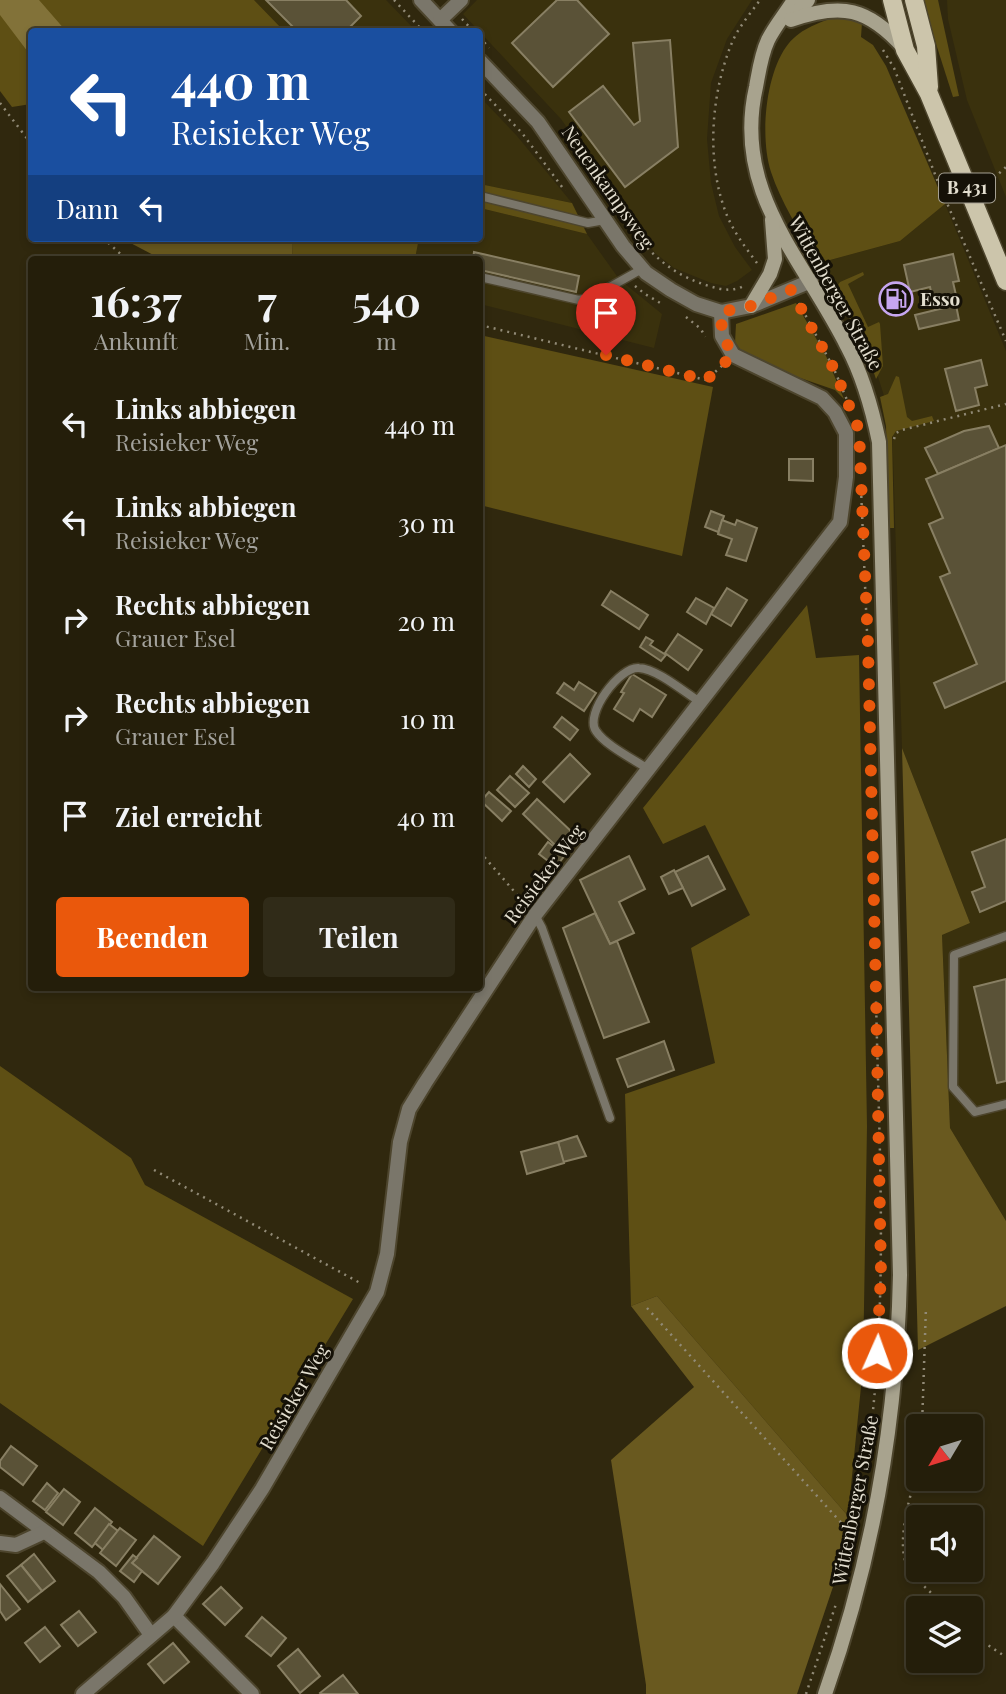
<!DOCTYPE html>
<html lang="de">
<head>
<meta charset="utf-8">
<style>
	body { margin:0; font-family:"Playfair Display",serif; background:#302b18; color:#f1f3f6; height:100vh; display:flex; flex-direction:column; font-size:26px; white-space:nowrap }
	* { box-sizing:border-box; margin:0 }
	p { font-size:23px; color:#a3a29c }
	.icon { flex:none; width:38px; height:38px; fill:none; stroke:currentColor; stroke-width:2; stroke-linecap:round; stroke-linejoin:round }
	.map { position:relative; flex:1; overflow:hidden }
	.side { position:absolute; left:28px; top:256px; width:455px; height:735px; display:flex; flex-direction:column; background:#241e0a; border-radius:7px; box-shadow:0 4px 10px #0003,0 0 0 2px #413c2b }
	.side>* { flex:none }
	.banner { position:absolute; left:28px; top:28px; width:455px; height:214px; border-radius:7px; box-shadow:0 4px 10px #0003,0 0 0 2px #413c2b; background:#1a4fa0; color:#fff; overflow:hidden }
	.needle { width:46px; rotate:232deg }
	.fabs { position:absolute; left:906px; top:1414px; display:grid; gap:14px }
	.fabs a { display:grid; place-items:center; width:77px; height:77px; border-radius:7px; background:#241e0a; box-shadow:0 4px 10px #0003,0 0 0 2px #413c2b; font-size:35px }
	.pin { position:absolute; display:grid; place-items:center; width:60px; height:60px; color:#fff; margin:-72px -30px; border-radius:50% 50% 50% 0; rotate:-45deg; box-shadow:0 0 7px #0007 }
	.pin .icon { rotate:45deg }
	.me { position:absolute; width:77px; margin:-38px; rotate:2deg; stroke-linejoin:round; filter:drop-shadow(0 0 5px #0008) }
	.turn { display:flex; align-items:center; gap:24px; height:147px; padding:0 28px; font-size:32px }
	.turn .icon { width:91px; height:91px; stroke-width:2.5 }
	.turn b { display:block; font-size:49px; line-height:60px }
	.then { display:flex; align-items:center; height:66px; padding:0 28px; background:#0003; gap:14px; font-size:26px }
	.eta { display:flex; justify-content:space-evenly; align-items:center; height:119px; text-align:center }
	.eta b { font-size:42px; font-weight:700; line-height:49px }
	.action { display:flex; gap:14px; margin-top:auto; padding:14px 28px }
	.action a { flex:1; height:80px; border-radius:7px; background:#ea580c; color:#fff; font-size:28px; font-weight:700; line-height:80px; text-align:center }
	.action a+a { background:#302b18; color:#f1f3f6 }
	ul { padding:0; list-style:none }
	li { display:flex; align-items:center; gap:21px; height:98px; padding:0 28px }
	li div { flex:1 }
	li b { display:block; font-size:26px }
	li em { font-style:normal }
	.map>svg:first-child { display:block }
	.built { fill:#3a310d }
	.green { fill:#5e4f14 }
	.forest { fill:#69591f }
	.water { fill:#827239 }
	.building { fill:#5a5237; stroke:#887f63; stroke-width:2 }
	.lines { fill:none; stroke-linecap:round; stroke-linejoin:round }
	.lane-casing { stroke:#4d452d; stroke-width:11 }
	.street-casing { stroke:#4d452d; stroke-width:18 }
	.secondary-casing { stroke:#4d452d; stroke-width:18 }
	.primary-casing { stroke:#4d452d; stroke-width:21 }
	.path { stroke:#918a76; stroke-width:2.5; stroke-dasharray:2 5; stroke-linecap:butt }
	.lane { stroke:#7a766a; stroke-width:8 }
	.street { stroke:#7a766a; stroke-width:14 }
	.secondary { stroke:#a8a38e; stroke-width:14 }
	.primary { stroke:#ccc5ab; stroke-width:18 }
	.route { stroke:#ea580c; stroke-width:12; stroke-dasharray:0 21.6 }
	.labels { text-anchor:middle; stroke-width:6; stroke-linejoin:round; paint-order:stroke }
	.shield { fill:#151107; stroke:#a5a093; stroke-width:2 }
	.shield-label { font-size:18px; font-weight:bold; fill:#e3decf }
	.street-label { font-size:19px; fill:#e3decf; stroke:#151107 }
	.poi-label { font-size:19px; font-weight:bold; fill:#e3decf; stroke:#151107; text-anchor:start }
</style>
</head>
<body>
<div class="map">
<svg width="1006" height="1694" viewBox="0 0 1006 1694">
	<rect width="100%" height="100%" fill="#30280e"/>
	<!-- built -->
	<g class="built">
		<polygon points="254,0 386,0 416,31 284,31"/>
		<polygon points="477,0 752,0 727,39 711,83 707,139 711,183 719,216 735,247 752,270 737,281 726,286 711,283 674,268 655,253 561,119 463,14"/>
		<polygon points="947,0 1006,0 1006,197 967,100 948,19"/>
		<polygon points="480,97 517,136 572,203 480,184"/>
		<polygon points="945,204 1006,351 1006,1221 950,1128 942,935 970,923 902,748 892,421 873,361 819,263 900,241"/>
		<polygon points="480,208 587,234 619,279 662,314 654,348 480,304 480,259 415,259 419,238 480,238"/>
	</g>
	<!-- green -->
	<g class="green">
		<polygon points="0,0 254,0 284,31 32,32 31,104 12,107 0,91"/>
		<polygon points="922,0 938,0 959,96 953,97"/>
		<path d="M836,17L862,23L861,37L873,45L886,66L945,204L900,241L819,263C801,233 782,205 771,172C760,138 765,77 786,47C798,30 817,23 836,17Z"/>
		<polygon points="480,184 572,203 587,234 480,208"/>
		<polygon points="293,238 419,238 415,259 292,259"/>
		<polygon points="863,272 864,275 848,284 868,327 879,322 880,324 883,366 876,379 867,352 854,326 833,292 840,282"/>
		<polygon points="796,303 826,356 844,399 835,390 754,362 745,355 735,343 736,324"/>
		<polygon points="480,335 713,387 682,556 480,505"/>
		<polygon points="896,376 899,377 907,417 912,421 932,416 934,421 896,431 892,437 894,528 889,528 886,426 880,397 888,394"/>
		<polygon points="807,605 816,658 859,655 867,1126 863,1367 848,1516 657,1296 631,1306 625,1094 715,1063 691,948 750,915 705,825 663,844 643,808"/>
		<polygon points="0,1066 131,1158 145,1185 353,1299 203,1546 0,1403"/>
	</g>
	<!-- forest -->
	<g class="forest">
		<polygon points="121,238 293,238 292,259 161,259"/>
		<polygon points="902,748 970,923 942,935 950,1128 1006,1221 1006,1306 918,1350"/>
		<polygon points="657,1296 848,1516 840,1566 797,1694 646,1694 646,1685 611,1460 694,1387 631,1306"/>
	</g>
	<!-- water -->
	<polygon class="water" points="0,0 39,0 66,31 32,32 31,56 0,15"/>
	<!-- building -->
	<g class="building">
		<polygon points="266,0 346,0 361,16 345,32 298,32"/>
		<polygon points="557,0 577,0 609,34 553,87 512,43"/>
		<polygon points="670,40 678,147 625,187 569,112 603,86 634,125 640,121 633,43"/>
		<polygon points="474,252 579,276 576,292 480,270 480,259 473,259"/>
		<polygon points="953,254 959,281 953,282 958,304 935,310 930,287 910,292 904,265"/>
		<polygon points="956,305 959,320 919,329 915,315"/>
		<polygon points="981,360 987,385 975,388 979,405 956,411 945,369"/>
		<polygon points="989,426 999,448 938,474 925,448 964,431"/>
		<polygon points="1006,445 1006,681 945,708 934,683 977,664 940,577 950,573 929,524 943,518 926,479"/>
		<polygon points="789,459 813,459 813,481 789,480"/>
		<polygon points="711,511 724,516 718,532 705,527"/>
		<polygon points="722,520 735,525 737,520 757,528 746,561 726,555 732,539 718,534"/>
		<polygon points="727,588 747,600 731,626 711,614"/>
		<polygon points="611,591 648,615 639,629 602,605"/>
		<polygon points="696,598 714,608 706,624 687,612"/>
		<polygon points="678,634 702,650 688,670 665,653"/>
		<polygon points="646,637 653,641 650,645 666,655 661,661 640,647"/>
		<polygon points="632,674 666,695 652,717 640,709 633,721 614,709 624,693 621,692"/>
		<polygon points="579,682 596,693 584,711 557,693 564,683 574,690"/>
		<polygon points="562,717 578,730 570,740 554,727"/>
		<polygon points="570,754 590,774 564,802 543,782"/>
		<polygon points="523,766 536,779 529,787 516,774"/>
		<polygon points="510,776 529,793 515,807 497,790"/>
		<polygon points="489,792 511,811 502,821 481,801"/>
		<polygon points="537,799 573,833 558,848 523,814"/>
		<polygon points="1006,839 1006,901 980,912 972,892 985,887 972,852"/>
		<polygon points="548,842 565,855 556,867 539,854"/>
		<polygon points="629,856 645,889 619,902 634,933 610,944 580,880"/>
		<polygon points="708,856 725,889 692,906 675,872"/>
		<polygon points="674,870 683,888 669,894 661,877"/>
		<polygon points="595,913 610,944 617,941 649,1022 604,1038 563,928"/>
		<polygon points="1006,979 1006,1081 997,1083 974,987"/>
		<polygon points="664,1041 674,1070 628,1087 617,1059"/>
		<polygon points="577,1136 586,1156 563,1162 558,1142"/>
		<polygon points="558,1142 564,1163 527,1174 521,1152"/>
		<polygon points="11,1446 37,1466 23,1485 0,1467 0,1461"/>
		<polygon points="47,1483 58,1493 45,1510 33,1501"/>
		<polygon points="64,1489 80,1502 63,1525 46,1512"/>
		<polygon points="95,1508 112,1522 92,1547 75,1533"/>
		<polygon points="109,1524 118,1531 103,1550 95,1543"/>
		<polygon points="120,1528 136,1540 116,1566 100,1553"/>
		<polygon points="154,1536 180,1557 158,1584 132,1563"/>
		<polygon points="34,1554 55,1581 42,1591 21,1565"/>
		<polygon points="133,1555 137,1558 132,1563 142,1571 134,1582 120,1571"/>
		<polygon points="21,1565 42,1591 28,1602 7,1576"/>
		<polygon points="0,1584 20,1609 6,1620 0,1611"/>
		<polygon points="221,1587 242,1608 225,1625 203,1604"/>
		<polygon points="79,1611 96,1632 78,1646 61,1625"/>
		<polygon points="262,1617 286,1638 271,1656 246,1636"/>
		<polygon points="45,1627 60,1646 40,1662 25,1643"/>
		<polygon points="173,1643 189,1662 164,1683 148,1664"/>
		<polygon points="298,1649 320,1676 300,1693 278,1666"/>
		<polygon points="343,1675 358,1694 321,1694 320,1693"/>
	</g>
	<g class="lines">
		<defs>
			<g id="lane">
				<polyline points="480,196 588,223 605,220"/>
				<polyline points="480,277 579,300 592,297 642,269"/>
				<path d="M648,769C633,759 605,745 596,731C584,714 620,666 639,668C657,669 684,692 700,702"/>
				<polyline points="535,915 542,928 610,1118"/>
				<polyline points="1006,936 954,955 953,1087 975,1112 1006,1104"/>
			</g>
			<g id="street">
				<polyline points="421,0 451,32"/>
				<polyline points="440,20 461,0"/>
				<polyline points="480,61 538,122 623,246 646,273 671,290 696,304 721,312 751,306 811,281"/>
				<polyline points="0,1498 99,1572 124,1597 151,1635"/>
				<polyline points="0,1543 16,1545 44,1532"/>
				<polyline points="174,1616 252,1694"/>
				<polyline points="83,1694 174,1616 213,1563 262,1489 377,1292 387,1254 400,1142 409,1109 425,1083 535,915 840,522 846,477 846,433 835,412 822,398 733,355 722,336 721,312"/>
			</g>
			<g id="secondary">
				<path d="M794,0C786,13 775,26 768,40C761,55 759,71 756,87C732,192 803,258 847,346C863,376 872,408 879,442L900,1275C897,1419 873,1559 825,1694"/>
				<polyline points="792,18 808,0"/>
				<path d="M791,20C842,2 868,8 904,48"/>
				<polyline points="751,306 770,274 775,259 772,220"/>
			</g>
			<g id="primary">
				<polyline points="892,0 905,50 929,94 1006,281"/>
				<polyline points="914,0 926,46 929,87"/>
			</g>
		</defs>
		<!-- lane casing -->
		<use href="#lane" class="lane-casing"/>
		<!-- street casing -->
		<use href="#street" class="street-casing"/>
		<!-- secondary casing -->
		<use href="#secondary" class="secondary-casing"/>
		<!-- primary casing -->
		<use href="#primary" class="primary-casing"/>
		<!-- path -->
		<g class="path">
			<polyline points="394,0 424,32"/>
			<polyline points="462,19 474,32"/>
			<polyline points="480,37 489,48"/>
			<polyline points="883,50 894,68 938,182 1006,341"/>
			<polyline points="480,89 522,133 565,191"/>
			<polyline points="0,103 32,145"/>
			<polyline points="994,178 1006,167"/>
			<path d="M598,180C630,226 651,269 709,286C722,290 734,292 745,285"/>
			<polyline points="103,238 126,259"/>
			<path d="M757,263C745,247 733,231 726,213C706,161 711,95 731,45C737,29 750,14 760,0"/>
			<polyline points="635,286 645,294 662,304"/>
			<polyline points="799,303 834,369 847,400"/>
			<polyline points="686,317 701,329 705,337"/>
			<polyline points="480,325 706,380 723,365"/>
			<polyline points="894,439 896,433 902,430 1006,404"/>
			<polyline points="861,489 867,632"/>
			<polyline points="480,852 526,905"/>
			<polyline points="154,1170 362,1284"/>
			<polyline points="647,1308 855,1538"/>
			<polyline points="922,1426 926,1307"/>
			<path d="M870,1437C888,1292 879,1145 876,999"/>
			<path d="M919,1462C913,1489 893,1545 909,1569C919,1583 935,1596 947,1608"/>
			<polyline points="971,1634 1006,1657"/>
			<polyline points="806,1694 836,1604"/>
		</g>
		<!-- lane -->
		<use href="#lane" class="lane"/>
		<!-- street -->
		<use href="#street" class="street"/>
		<!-- secondary -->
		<use href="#secondary" class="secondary"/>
		<!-- primary -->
		<use href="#primary" class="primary"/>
	</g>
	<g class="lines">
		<!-- route -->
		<polyline class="route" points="606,355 706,380 733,355 722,335 721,312 751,306 791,290 834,369 859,430 868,645 876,993 881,1273 877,1353"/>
	</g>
	<!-- icons -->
	<defs>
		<symbol id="fuel-ring" viewBox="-11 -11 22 22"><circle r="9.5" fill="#151107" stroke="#c6a6f0" stroke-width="1.5"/><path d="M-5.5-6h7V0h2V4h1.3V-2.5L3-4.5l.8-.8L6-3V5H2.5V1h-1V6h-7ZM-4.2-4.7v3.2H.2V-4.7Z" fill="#c6a6f0"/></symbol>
	</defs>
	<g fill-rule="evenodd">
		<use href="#fuel-ring" x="877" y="280" width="38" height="38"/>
	</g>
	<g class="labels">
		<!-- shield labels -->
		<rect class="shield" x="939" y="173.5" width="56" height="29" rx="5"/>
		<g class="shield-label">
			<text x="967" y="194">B 431</text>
		</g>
		<!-- street labels -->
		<g class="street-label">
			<text transform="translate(608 187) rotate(55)" y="7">Neuenkampsweg</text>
			<text transform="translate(836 293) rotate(61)" y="7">Wittenberger Straße</text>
			<text transform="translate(544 874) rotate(-53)" y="7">Reisieker Weg</text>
			<text transform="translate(294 1397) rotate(-60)" y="7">Reisieker Weg</text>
			<text transform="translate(855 1500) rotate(-79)" y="7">Wittenberger Straße</text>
		</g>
		<!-- poi labels -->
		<g class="poi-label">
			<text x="920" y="306">Esso</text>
		</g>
	</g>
</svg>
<div class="fabs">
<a><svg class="needle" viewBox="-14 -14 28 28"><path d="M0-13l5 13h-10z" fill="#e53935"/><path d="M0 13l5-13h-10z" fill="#a3a29c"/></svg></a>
<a><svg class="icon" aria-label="sound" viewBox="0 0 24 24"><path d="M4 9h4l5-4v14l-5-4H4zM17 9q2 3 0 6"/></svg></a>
<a><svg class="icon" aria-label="layers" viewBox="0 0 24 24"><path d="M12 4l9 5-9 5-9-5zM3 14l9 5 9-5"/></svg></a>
</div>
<div class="pin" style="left:606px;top:355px;background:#d93025"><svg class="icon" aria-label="arrive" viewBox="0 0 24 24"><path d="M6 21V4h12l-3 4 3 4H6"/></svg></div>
<svg class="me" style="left:877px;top:1353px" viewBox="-20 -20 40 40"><circle r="17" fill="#ea580c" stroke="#fff" stroke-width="3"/><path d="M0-11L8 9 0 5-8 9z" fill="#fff"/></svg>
<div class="banner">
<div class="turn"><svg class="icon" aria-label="left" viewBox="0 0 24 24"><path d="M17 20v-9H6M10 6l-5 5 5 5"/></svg><div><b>440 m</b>Reisieker Weg</div></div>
<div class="then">Dann<svg class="icon" aria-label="left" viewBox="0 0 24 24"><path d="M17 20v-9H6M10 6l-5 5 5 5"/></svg></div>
</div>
<section class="side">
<div class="eta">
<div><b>16:37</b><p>Ankunft</p></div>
<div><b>7</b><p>Min.</p></div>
<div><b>540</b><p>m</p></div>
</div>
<ul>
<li><svg class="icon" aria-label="left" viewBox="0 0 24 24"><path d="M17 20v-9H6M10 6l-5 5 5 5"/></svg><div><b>Links abbiegen</b><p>Reisieker Weg</p></div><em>440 m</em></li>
<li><svg class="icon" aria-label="left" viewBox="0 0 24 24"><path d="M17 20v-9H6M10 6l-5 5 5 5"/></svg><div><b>Links abbiegen</b><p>Reisieker Weg</p></div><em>30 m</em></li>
<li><svg class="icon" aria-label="right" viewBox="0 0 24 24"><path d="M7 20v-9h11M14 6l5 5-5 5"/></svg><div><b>Rechts abbiegen</b><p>Grauer Esel</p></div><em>20 m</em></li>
<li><svg class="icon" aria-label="right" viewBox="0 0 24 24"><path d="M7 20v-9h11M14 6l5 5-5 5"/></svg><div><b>Rechts abbiegen</b><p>Grauer Esel</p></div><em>10 m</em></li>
<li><svg class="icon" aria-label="arrive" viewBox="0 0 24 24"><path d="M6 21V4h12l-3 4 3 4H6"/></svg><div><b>Ziel erreicht</b></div><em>40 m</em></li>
</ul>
<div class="action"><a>Beenden</a><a>Teilen</a></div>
</section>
</div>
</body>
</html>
